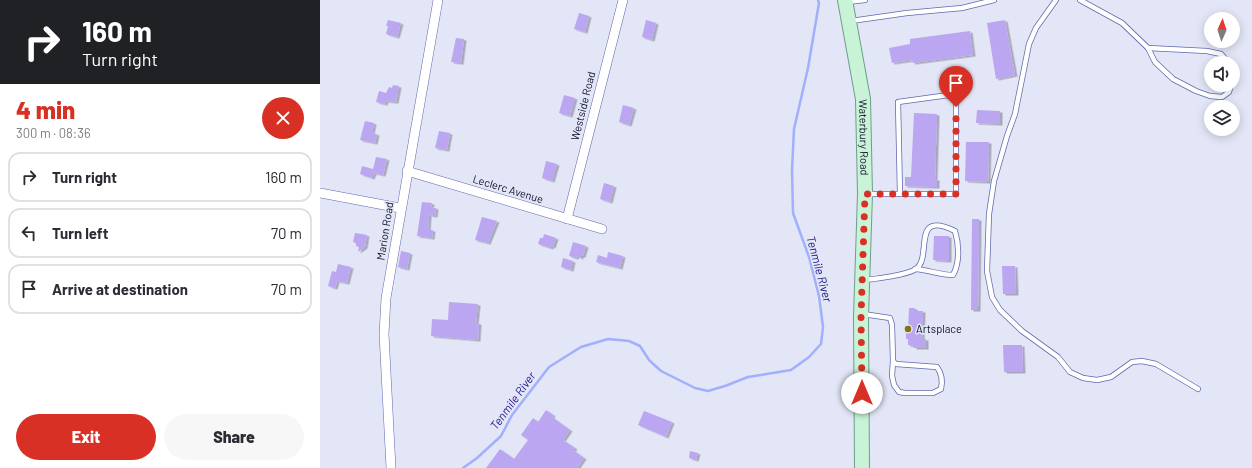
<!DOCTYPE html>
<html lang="en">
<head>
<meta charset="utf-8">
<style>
	body { margin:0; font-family:Barlow,sans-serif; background:#f7f7f7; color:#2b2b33; height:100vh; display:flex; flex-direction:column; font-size:15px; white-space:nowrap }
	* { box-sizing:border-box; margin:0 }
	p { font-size:13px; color:#7c7c81 }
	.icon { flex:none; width:22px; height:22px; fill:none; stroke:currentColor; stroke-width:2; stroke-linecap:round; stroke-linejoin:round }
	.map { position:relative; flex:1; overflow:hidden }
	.sheet { display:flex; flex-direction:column; background:#fff; width:320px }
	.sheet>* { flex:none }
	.guide { background:#202124; color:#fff; overflow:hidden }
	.needle { width:26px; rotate:3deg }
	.buttons { position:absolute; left:884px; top:12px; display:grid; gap:8px }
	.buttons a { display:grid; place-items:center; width:36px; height:36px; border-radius:50%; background:#fff; box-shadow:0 2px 10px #0003; font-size:20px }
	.pin { position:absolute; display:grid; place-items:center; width:34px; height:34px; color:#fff; margin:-41px -17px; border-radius:50% 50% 50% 0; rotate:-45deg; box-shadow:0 0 4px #0007 }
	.pin .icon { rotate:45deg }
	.me { position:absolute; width:44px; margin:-22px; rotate:0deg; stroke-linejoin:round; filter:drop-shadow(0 0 3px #0008) }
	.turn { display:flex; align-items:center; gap:14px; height:84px; padding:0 16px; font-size:18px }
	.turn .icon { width:52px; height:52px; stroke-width:2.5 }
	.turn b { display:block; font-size:28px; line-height:34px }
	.round { display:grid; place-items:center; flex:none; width:42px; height:42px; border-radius:21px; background:#f7f7f7 }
	.headline { display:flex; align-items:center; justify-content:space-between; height:68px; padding:0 16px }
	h1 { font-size:24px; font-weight:800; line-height:30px; color:#d93025 }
	.action { display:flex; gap:8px; margin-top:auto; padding:8px 16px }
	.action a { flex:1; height:46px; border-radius:24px; background:#d93025; color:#fff; font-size:16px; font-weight:800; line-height:46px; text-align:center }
	.action a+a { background:#f7f7f7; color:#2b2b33 }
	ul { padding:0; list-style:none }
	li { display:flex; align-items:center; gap:12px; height:50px; margin:0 8px 6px; padding:0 8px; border:2px solid #e1e1e2; border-radius:12px }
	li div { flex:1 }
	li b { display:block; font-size:15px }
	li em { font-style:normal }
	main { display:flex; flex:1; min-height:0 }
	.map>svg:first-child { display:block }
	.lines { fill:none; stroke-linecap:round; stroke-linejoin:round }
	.stream { stroke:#a2affc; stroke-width:2.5 }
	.building { fill:#bba6f2; filter:url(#shadow) }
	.service-casing { stroke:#5f69ae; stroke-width:6 }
	.minor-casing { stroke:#5f69ae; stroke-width:10 }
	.primary-casing { stroke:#6e9e8a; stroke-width:16 }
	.service { stroke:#fff; stroke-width:4.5 }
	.minor { stroke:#fff; stroke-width:9 }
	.primary { stroke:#c8f3d7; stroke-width:14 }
	.route { stroke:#d93025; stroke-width:7; stroke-dasharray:0 12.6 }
	.poi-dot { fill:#867214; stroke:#e2e6f6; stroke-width:1.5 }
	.labels { text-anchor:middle; stroke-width:3; stroke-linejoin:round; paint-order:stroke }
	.street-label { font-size:11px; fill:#0d0f2a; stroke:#e2e6f6 }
	.poi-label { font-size:11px; fill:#0d0f2a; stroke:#e2e6f6; text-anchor:start }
	.water-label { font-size:12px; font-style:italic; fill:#231583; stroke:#e2e6f6 }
</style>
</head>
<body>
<main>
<section class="sheet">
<div class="guide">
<div class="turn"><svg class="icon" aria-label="right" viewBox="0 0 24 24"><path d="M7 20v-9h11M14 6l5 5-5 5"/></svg><div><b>160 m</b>Turn right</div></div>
</div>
<div class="headline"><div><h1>4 min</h1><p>300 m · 08:36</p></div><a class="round" style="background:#d93025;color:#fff"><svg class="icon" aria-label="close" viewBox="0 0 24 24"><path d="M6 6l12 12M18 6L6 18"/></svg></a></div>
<ul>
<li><svg class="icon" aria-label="right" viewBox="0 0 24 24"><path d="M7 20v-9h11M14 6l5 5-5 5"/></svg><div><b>Turn right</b></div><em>160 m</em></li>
<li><svg class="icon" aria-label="left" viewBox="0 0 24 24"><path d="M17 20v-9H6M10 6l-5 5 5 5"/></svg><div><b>Turn left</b></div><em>70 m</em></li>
<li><svg class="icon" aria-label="arrive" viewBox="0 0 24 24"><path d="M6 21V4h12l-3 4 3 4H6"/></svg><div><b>Arrive at destination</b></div><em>70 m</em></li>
</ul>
<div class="action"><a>Exit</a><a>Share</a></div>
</section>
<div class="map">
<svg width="932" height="468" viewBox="0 0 932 468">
	<defs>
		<filter id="shadow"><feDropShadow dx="2.5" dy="1.5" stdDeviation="0" flood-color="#0004"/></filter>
	</defs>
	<rect width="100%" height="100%" fill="#e2e6f6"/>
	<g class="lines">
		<!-- stream -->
		<polyline class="stream" points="143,468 157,458 181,436 192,415 229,367 261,347 288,339 309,341 320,346 329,360 341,371 375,388 388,391 405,386 428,377 471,370 489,357 501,344 503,327 499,296 489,257 473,213 472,170 474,129 488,68 499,3 498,0"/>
	</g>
	<!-- building -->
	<g class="building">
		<polygon points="259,13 269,16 265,32 254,29"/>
		<polygon points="68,20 81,23 77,37 66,34 68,26 66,26"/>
		<polygon points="326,20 336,23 332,40 322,37"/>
		<polygon points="685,20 695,75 676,79 667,23"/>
		<polygon points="650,31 653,55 593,63 592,60 572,63 569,48 590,44 590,39"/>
		<polygon points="136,38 144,39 141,63 131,62"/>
		<polygon points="73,85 79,86 76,102 66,101 65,104 56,102 59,91 66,93 69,87 72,88"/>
		<polygon points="244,95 255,98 250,116 239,113"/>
		<polygon points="303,105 314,108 309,125 299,122"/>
		<polygon points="657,110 680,111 680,124 656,123"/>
		<polygon points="594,113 617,114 615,179 617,179 617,187 585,186 585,177 591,177"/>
		<polygon points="45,121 54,123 52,133 57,134 55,143 40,140"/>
		<polygon points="119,131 130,133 127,150 115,148"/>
		<polygon points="646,142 669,142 668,182 645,181"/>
		<polygon points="56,157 67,159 63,175 54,173 52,178 40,174 42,166 53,169"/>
		<polygon points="226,161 237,164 232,181 222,178"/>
		<polygon points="284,183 294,186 290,202 280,199"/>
		<polygon points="102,202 112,203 111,207 116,208 115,216 109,215 108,230 113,230 112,238 97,236"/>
		<polygon points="162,217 177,221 168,243 155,240"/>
		<polygon points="652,219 659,219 658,310 651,310"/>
		<polygon points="35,233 47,235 45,247 38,252 39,247 36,246 36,243 33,242"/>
		<polygon points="224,234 236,238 233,247 231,246 231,248 218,244 220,238 223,238"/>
		<polygon points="614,236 629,236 629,261 613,260"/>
		<polygon points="253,242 266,246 263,256 261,256 261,258 257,256 256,258 249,256"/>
		<polygon points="81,251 90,253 87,269 78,267"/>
		<polygon points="288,252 303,256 300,268 276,262 278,255 287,258"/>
		<polygon points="243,258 253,261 251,270 241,267"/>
		<polygon points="18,264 31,267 27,283 17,281 15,288 8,286 12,271 16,272"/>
		<polygon points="682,266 695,266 696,294 683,294"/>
		<polygon points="129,302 158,304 156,323 159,323 158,340 111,336 112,319 128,320"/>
		<polygon points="589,308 595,308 595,311 603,311 602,339 606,339 606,348 594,348 594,346 588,345 588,339 586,339 586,332 588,332"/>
		<polygon points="683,345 702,345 703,372 684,372"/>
		<polygon points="226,410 233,415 232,417 250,430 243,440 255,448 253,450 264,458 257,468 166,468 180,449 194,459 208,440 201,435 213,418 218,422"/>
		<polygon points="324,411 352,422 346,437 318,425"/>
		<polygon points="370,451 378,453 376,460 369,458"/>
	</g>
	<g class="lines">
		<defs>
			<g id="service">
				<polyline points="736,0 716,28 709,44 695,114 687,136 674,181 669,214 667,271 672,297 680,310 702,331 738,357 750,372 763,378 777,380 791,377 812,362 822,361 836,364 878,389"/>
				<polyline points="760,0 802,23 828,48 835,62 853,79 876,91 890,96 902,97 909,92 911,85"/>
				<polyline points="527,2 545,0"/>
				<polyline points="531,21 587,13 642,8 674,0"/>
				<polyline points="828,48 887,51 901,54 909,63"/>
				<polyline points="913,79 913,80"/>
				<polyline points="547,194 580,194 578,102 636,94 636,194 580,194"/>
				<path d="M544,280C556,279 587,275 596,269C613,257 590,209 635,231C639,244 640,263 633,275C620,275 609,270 595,269"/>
				<path d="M543,314L570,318L572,325L573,361L576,364L617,367C622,374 623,380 621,389L613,393H585L579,392L574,385L572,376L573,361"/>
			</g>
			<g id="minor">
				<polyline points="87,171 282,229"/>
				<polyline points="0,193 80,208"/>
				<polyline points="247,219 303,0"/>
				<polyline points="71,468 64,334 66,298 118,0"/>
			</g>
			<g id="primary">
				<path id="s1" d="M525,0L543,99L545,194L541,317L542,468"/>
			</g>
		</defs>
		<!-- service casing -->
		<use href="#service" class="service-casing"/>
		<!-- minor casing -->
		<use href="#minor" class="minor-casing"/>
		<!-- primary casing -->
		<use href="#primary" class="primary-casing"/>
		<!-- service -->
		<use href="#service" class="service"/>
		<!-- minor -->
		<use href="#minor" class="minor"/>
		<!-- primary -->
		<use href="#primary" class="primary"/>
	</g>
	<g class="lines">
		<!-- route -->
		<polyline class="route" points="542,393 541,317 545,194 636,194 636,107"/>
	</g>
	<!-- markers -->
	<circle class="poi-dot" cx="588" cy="329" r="4"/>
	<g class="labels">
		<!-- street labels -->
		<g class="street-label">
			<text transform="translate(263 106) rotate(-76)" y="4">Westside Road</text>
			<text dy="4" stroke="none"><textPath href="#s1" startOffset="139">Waterbury Road</textPath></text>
			<text transform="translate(188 189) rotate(17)" y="4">Leclerc Avenue</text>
			<text transform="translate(65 231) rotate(-81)" y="4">Marion Road</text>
		</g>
		<!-- poi labels -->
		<g class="poi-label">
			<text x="596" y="333">Artsplace</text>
		</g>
		<!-- water labels -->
		<g class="water-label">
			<text transform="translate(499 269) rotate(75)" y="4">Tenmile River</text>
			<text transform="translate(193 401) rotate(-54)" y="4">Tenmile River</text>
		</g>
	</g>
</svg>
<div class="buttons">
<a><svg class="needle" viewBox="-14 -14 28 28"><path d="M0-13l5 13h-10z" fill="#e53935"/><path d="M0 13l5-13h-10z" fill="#7c7c81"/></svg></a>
<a><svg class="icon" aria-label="sound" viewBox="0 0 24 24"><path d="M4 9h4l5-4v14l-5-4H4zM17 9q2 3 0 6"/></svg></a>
<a><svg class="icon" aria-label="layers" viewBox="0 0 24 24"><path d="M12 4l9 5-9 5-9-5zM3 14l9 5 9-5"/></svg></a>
</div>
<div class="pin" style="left:636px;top:107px;background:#d93025"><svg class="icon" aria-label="arrive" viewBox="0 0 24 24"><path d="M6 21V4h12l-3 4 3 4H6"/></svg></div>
<svg class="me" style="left:542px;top:393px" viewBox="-20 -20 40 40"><circle r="19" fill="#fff"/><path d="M0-13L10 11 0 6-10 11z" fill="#d93025"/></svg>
</div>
</main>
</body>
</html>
